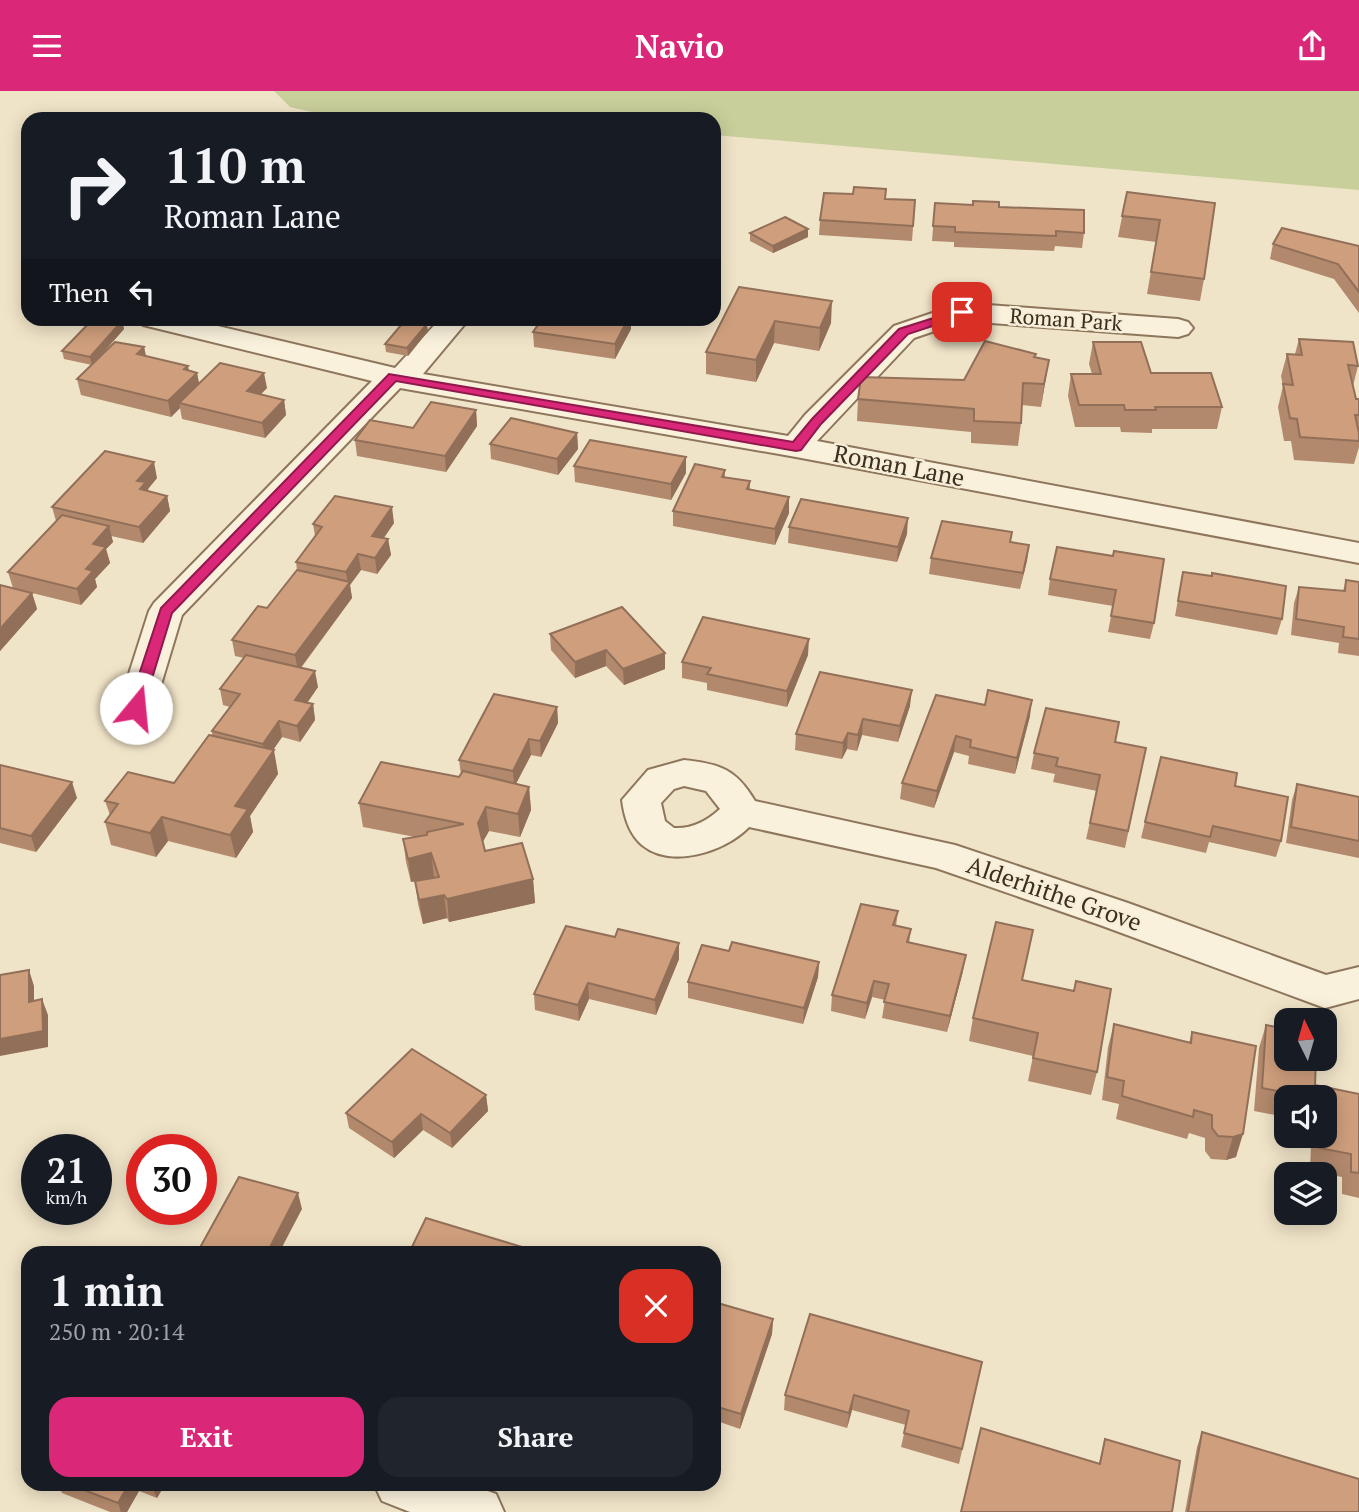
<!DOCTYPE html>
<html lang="en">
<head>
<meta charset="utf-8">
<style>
	body { margin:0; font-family:"PT Serif",serif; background:#20242c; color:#f1f3f6; height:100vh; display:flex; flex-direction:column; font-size:26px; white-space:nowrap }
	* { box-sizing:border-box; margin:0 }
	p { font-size:23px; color:#9ea1a6 }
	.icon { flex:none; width:38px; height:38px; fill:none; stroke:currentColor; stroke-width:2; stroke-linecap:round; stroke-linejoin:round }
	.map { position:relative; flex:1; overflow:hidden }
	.drawer { position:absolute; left:21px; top:1155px; width:700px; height:245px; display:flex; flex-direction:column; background:#171b24; border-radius:21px; box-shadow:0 4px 18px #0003 }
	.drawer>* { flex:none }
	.guide { position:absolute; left:21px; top:21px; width:700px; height:214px; border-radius:21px; box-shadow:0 4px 18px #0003; background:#171b24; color:#f1f3f6; overflow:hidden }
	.needle { width:46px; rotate:355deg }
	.controls { position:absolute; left:1274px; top:917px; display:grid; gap:14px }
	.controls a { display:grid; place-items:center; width:63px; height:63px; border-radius:14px; background:#171b24; box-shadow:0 4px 18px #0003; font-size:35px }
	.speed { position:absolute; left:21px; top:1043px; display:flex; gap:14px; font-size:35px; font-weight:700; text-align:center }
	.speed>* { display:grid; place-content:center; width:91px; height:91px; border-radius:50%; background:#171b24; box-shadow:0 4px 18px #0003; line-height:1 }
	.speed small { font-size:18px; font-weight:400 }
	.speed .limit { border:10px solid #d22; background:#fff; color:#111 }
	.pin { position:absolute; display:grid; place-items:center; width:60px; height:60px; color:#fff; margin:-30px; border-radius:14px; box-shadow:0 4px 10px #0006 }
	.me { position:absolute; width:77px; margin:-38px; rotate:17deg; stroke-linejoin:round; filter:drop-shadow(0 0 5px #0008) }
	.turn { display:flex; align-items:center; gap:24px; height:147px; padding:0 28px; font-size:32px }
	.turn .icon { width:91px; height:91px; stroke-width:2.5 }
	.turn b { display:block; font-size:49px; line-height:60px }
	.then { display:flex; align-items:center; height:66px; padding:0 28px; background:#0003; gap:14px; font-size:26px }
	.round { display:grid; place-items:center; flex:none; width:74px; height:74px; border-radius:21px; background:#20242c }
	.head { display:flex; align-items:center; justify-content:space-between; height:119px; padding:0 28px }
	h1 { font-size:42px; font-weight:700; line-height:52px }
	.action { display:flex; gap:14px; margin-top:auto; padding:14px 28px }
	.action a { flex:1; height:80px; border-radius:21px; background:#db2777; color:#fff; font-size:28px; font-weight:700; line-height:80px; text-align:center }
	.action a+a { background:#20242c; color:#f1f3f6 }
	header { display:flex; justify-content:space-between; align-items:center; height:91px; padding:0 28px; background:#db2777; color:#fff; font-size:32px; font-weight:700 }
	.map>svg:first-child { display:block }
	.green { fill:#c9cf9b }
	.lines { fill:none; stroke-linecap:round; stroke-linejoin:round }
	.minor-casing { stroke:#8d765c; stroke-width:4 }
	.minor { fill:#faf1dc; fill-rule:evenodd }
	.wall { fill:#b2896c }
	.shaded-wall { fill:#916f58 }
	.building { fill:#cf9f7d; stroke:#916f58; stroke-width:2 }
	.route { fill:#db2777; stroke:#8e194d; stroke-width:2 }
	.labels { text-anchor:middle; stroke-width:5; stroke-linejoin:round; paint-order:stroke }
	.far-street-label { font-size:21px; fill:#3d2e20; stroke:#f7eed8 }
	.street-label { font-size:24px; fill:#3d2e20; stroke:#f7eed8 }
</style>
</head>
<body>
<header><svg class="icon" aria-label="menu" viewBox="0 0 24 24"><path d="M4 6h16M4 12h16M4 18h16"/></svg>Navio<svg class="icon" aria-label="share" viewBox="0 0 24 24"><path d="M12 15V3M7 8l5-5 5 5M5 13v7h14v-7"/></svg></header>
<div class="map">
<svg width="1359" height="1421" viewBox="0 0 1359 1421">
	<rect width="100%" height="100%" fill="#f0e4c8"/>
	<!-- green -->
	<polygon class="green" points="274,0 1359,0 1359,99 714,44 714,28 343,28 290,16"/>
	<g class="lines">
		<defs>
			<g id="minor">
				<polygon points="962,212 1178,228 1188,231 1193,237 1188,243 1178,246 964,230 914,247 817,350 1359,452 1359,472 796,366 400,297 182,524 154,617 149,626 136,629 123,626 118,617 149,520 154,512 372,290 143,234 139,228 188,228 395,277 440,228 469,228 423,283 788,345 805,324 894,235"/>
				<path d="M684,669C720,673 736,678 755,710L955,754L1128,812L1326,884L1359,876V908L1325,917L1100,834L936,777L749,736C725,761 671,778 642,754C629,743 624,725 622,709L648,679ZM684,695L706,700L720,718C707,730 692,738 674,737L665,730L661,712L674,698Z"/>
				<polygon points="374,1393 469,1393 496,1403 504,1421 410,1421 382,1410"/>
			</g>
		</defs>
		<!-- minor casing -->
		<use href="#minor" class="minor-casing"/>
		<!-- minor -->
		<use href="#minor" class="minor"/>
	</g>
	<!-- wall -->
	<g class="wall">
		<polygon points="1127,101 1215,112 1204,188 1200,210 1147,203 1156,151 1118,146"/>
		<polygon points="885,108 915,109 912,150 819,144 820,129"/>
		<polygon points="935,112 999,116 1084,142 1082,157 1055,155 1054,160 954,156 954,151 932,150"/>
		<polygon points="750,142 808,146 773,162 750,150"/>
		<polygon points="1273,153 1359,155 1359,222 1334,188 1270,168"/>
		<polygon points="739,196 831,232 819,260 774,252 756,291 706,283 706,261"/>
		<polygon points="542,228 631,228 631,238 615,268 534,256 533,241"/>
		<polygon points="122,230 124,238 97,269 144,256 146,265 197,282 199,293 267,297 261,303 284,309 286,324 265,347 182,328 180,317 171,326 81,304 77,288 92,274 64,268 62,260"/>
		<polygon points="428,240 408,265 386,261 385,253"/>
		<polygon points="1299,248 1358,275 1353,295 1356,308 1359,308 1359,356 1354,373 1294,369 1291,350 1284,350 1278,316 1283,295 1281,285 1287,263 1295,263"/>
		<polygon points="1093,251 1151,282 1222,316 1217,338 1152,338 1152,342 1121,341 1120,336 1075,336 1068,305 1071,283 1092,283 1089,273"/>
		<polygon points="1036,267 1049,269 1041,316 1022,314 1021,332 1018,355 971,352 971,341 857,330 858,308 964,289"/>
		<polygon points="476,319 477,335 446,381 357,365 355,349 413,337"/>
		<polygon points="577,342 578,358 558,384 491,368 490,353"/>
		<polygon points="574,375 686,382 671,409 575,391"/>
		<polygon points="725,379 725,386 750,390 750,399 789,406 789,422 775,454 673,435 673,420"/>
		<polygon points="157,387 148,398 148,400 167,405 170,420 143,452 111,445 113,451 106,458 110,472 95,488 97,496 81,514 32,502 37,518 0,560 0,494 13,497 8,481 56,430 52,416"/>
		<polygon points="394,432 384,447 388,448 391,464 377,483 361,479 350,494 352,507 301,577 318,596 307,612 313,613 315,629 300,651 282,646 273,659 278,683 250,725 253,741 236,767 168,750 156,766 111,754 105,731 110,724 105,710 174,692 212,645 212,640 230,616 223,614 220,598 244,567 235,565 232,549 267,517 297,479 296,471 315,445 313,433"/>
		<polygon points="789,436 907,443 897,471 788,452"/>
		<polygon points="1011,451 1029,454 1020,498 929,483 931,467"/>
		<polygon points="1113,465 1154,532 1150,548 1108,541 1113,515 1048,504 1050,488"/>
		<polygon points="1183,481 1282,528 1277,544 1175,525"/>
		<polygon points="1346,489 1359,491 1359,565 1338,562 1339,552 1291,544 1294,512 1299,496 1343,500"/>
		<polygon points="622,516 665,578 624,594 606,575 575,587 551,559 550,543"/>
		<polygon points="808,564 787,616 707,599 707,592 682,587 682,571"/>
		<polygon points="936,604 1030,625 1015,683 968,673 969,665 954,661 934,717 900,708 902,692"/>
		<polygon points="910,615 898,651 862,644 857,660 847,658 842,668 795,659 796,643"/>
		<polygon points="557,616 558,632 541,666 531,664 516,693 529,696 531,719 520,746 489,740 483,751 485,760 533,788 535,812 449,831 447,827 423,833 418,813 415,790 411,791 406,771 403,748 415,746 363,736 359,712 459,686 461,684 459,669"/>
		<polygon points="1115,651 1146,657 1125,757 1086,748 1097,700 1053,691 1055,683 1031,678 1034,662"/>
		<polygon points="1161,666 1235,695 1281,750 1276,766 1209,751 1206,762 1141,747"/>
		<polygon points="0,674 77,707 36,761 0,752"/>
		<polygon points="1297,693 1359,706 1359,767 1286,752 1292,709"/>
		<polygon points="898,820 896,835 911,838 909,852 963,880 947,941 882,927 885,909 872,906 865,928 831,920 832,904"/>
		<polygon points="615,846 679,868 656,924 589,908 579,930 535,919 534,903"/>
		<polygon points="729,860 819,871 818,886 803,933 688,907 688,891"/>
		<polygon points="1022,889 1097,981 1091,1004 1028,990 1033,965 969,950 973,927"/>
		<polygon points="1114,933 1189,952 1192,941 1256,955 1236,1066 1226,1069 1211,1068 1205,1060 1205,1047 1189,1042 1187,1048 1116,1028 1119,1013 1102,1009 1108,956"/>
		<polygon points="1266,934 1315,994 1359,1003 1359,1107 1342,1103 1342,1086 1310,1080 1311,1054 1302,1052 1302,1045 1325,1045 1325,1006 1286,1006 1286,1026 1254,1020 1259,957"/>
		<polygon points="486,1004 488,1020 452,1057 423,1039 394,1067 349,1037 346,1022"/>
		<polygon points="714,1211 773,1228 772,1243 740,1338 714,1329"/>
		<polygon points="982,1271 959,1373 901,1356 906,1334 852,1319 847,1337 784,1319 785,1304"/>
		<polygon points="1202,1341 1359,1421 1185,1421 1197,1356"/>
		<polygon points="1105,1348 1172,1421 1099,1372"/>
		<polygon points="58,1393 165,1393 157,1407 139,1400 127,1421 110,1421 62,1402"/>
	</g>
	<!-- shaded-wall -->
	<g class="shaded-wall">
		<polygon points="808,138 808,146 773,162 773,155"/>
		<polygon points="832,210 831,232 819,260 820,237"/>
		<polygon points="628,228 631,228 631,238 615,268 615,253"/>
		<polygon points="122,230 124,238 92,274 90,266"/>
		<polygon points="775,230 774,252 756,291 756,269"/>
		<polygon points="427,233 428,240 408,265 407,257"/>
		<polygon points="144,256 147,271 137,263"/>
		<polygon points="1049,269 1045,292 1041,316 1044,293"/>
		<polygon points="188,275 190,288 197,282 200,297 179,312 180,317 171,326 168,310 184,278"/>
		<polygon points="264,282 267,297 249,315 247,300"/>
		<polygon points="284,309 286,324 265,347 262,332"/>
		<polygon points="476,319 477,335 446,381 445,365"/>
		<polygon points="577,342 578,358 558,384 557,368"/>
		<polygon points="686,366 686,382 671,409 671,393"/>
		<polygon points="154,371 157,387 148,398 150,407 144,414 137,390"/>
		<polygon points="167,405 170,420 143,452 139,436"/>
		<polygon points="789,406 789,422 775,454 775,438"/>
		<polygon points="392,416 394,432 374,460 372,445"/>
		<polygon points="908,427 907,443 897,471 898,456"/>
		<polygon points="109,435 113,451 106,458 110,472 95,488 97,496 81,514 77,498 86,478 93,453"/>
		<polygon points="388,448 391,464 377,483 375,467"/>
		<polygon points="1029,454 1027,470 1020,498 1023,482"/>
		<polygon points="358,463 361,479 350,494 352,507 298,580 295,564 348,494 346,481"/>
		<polygon points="32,502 37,518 0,560 0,538"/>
		<polygon points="809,548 808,564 787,616 787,600"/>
		<polygon points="606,559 606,575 575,587 575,571"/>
		<polygon points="665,562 665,578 624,594 623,578"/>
		<polygon points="315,580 318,596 298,625 295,609"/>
		<polygon points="912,599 910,615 898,651 900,635"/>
		<polygon points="1032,609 1030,625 1015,683 1017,667"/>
		<polygon points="313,613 315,629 300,651 297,635"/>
		<polygon points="557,616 558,632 541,666 540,650"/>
		<polygon points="863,628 862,644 857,660 858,644"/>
		<polygon points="279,630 282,646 266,669 263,653"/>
		<polygon points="848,642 847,658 842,668 843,652"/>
		<polygon points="956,645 954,661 934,717 937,700"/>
		<polygon points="529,648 531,664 514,696 513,680"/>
		<polygon points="274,659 278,683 250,725 253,741 236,767 230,744 235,715"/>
		<polygon points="72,691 77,707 36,761 31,745"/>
		<polygon points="529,696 531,719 520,746 518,723"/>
		<polygon points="486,716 489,740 480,755 478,732"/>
		<polygon points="162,726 168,750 156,766 150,742"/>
		<polygon points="431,762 434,786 411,791 408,768"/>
		<polygon points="533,788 535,812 449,831 447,808"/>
		<polygon points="444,804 447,827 423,833 419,809"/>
		<polygon points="679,852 679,868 656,924 655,909"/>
		<polygon points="966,864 963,880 947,941 950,925"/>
		<polygon points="819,871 818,886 803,933 804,917"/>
		<polygon points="29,879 34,895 34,927 29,911"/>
		<polygon points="874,890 872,906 865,928 867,912"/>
		<polygon points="588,892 589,908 579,930 578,914"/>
		<polygon points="42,908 48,924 48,956 0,965 0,948"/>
		<polygon points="486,1004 488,1020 452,1057 450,1042"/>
		<polygon points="421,1023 423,1039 394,1067 392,1051"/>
		<polygon points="1243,1043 1236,1066 1226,1069 1233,1046"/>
		<polygon points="298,1102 302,1118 279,1162 267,1162"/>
		<polygon points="773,1228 772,1243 740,1338 741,1323"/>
		<polygon points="854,1304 852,1319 847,1337 849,1322"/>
		<polygon points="129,1393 136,1393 139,1400 127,1421 121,1421 118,1412"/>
		<polygon points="151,1393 165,1393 157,1407"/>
	</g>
	<!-- building -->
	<g class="building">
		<polygon points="854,96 886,98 885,108 915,109 913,135 820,129 824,102 853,103"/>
		<polygon points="1127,101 1215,112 1204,188 1151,181 1160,129 1122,125"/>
		<polygon points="973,110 999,111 999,116 1084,119 1084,142 1056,140 1056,145 955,141 955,136 933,135 935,112 973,114"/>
		<polygon points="785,126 808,138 773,155 750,142"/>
		<polygon points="1282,137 1359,155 1359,201 1338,173 1273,153"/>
		<polygon points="739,196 832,210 820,237 775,230 756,269 706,261"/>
		<polygon points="93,228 104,228 122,230 90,266 62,260"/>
		<polygon points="406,228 427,233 407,257 385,253"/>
		<polygon points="542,228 628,228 615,253 533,241"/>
		<polygon points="1299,248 1353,251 1358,275 1348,274 1356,308 1359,308 1359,324 1355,324 1359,342 1359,350 1300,346 1297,328 1290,327 1283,293 1293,294 1287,263 1302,264"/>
		<polygon points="985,250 1036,263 1034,266 1049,269 1044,293 1023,292 1021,332 974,330 974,318 858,308 861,286 964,289"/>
		<polygon points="115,251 144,256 137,263 188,275 184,278 197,282 168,310 77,288"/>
		<polygon points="1093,251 1141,251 1151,282 1211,282 1222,316 1155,316 1156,319 1125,319 1124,314 1079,314 1071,283 1101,283"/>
		<polygon points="220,272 264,282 247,300 284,309 262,332 179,312"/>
		<polygon points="431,311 476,319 445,365 355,349 370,329 413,337"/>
		<polygon points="511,327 577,342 557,368 490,353"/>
		<polygon points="590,349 686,366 671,393 574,375"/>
		<polygon points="105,360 154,371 137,390 146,391 140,398 167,405 139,436 52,416"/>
		<polygon points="695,373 725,379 722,386 750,390 747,398 789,406 775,438 673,420"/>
		<polygon points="335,405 392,416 372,445 388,448 375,467 358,463 346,481 296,471 322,436 313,433"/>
		<polygon points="801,408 908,427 898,456 789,436"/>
		<polygon points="62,424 109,435 93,453 106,456 86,478 93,480 77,498 8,481"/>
		<polygon points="942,430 1012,441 1010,451 1029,454 1023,482 931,467"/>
		<polygon points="1057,456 1113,465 1114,460 1164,468 1154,532 1111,525 1116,499 1050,488"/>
		<polygon points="297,479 350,491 295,564 232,549 258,515 267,517"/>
		<polygon points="1183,481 1212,485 1212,482 1286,495 1282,528 1178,510"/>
		<polygon points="1346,489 1359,491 1359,548 1343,546 1344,536 1296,528 1299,496 1345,500"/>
		<polygon points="0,494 32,502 0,538"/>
		<polygon points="622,516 665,562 623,578 606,559 575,571 550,543"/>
		<polygon points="703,526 809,548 787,600 707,583 711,577 682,571"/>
		<polygon points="246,564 315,580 295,609 313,613 297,635 279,630 263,653 212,640 240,603 220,598"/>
		<polygon points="820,581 912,599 900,635 863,628 858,644 848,642 843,652 796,643"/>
		<polygon points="988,599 1032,609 1017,667 970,656 971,649 956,645 937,700 902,692 936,604 985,614"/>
		<polygon points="494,603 557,616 540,650 529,648 513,680 459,669"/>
		<polygon points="1046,617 1119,631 1115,651 1146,657 1128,740 1090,732 1100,684 1056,675 1058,667 1034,662"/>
		<polygon points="209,644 274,659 235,715 248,718 230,744 162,726 150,742 105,731 118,713 105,710 128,681 174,692"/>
		<polygon points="1161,666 1237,682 1235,695 1288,706 1281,750 1213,735 1210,746 1145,731"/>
		<polygon points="381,671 459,686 463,680 529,696 518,723 486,716 478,732 485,760 522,752 533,788 447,808 444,804 419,809 415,790 439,786 431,762 408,768 403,748 427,744 427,741 464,733 359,712"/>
		<polygon points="0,674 72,691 31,745 0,737"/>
		<polygon points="1297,693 1359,706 1359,750 1291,736"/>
		<polygon points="861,813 898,820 893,834 911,838 907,851 966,864 950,925 884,911 889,893 874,890 867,912 832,904"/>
		<polygon points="996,831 1033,839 1022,889 1074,900 1076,890 1111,898 1097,981 1033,967 1038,942 973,927"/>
		<polygon points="566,835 615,846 618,838 679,852 655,909 588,892 578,914 534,903"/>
		<polygon points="732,851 819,871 804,917 688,891 702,854 729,860"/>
		<polygon points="29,879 29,911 42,908 43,940 0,948 0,884"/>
		<polygon points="1114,933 1191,952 1192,941 1256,955 1243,1043 1233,1046 1218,1045 1212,1037 1212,1024 1194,1019 1193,1026 1122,1005 1124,990 1107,986"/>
		<polygon points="1266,934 1286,938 1286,968 1316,968 1315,994 1359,1003 1359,1082 1351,1081 1351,1063 1319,1057 1319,1045 1325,1045 1325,1006 1309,1006 1262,997"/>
		<polygon points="412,958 486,1004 450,1042 421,1023 392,1051 346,1022"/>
		<polygon points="239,1086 298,1102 267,1162 197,1162"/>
		<polygon points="426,1127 542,1162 409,1162"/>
		<polygon points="619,1159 630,1162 618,1162"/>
		<polygon points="714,1211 773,1228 741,1323 714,1315"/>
		<polygon points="810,1223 982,1271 962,1358 904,1342 909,1320 854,1304 849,1322 785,1304"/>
		<polygon points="981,1337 1100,1373 1105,1348 1180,1370 1172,1421 961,1421"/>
		<polygon points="1202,1341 1359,1388 1359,1421 1188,1421"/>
		<polygon points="68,1393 129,1393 118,1412"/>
	</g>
	<!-- route -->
	<polygon class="route" points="962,218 966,219 966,224 908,243 821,333 801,359 796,360 396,290 172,522 143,617 136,622 128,617 161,517 389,283 793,351 812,328 899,238"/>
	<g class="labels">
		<!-- far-street labels -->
		<g class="far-street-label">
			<text transform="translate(1066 229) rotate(4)" y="7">Roman Park</text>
		</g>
		<!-- street labels -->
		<g class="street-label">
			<text transform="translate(899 375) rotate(11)" y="8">Roman Lane</text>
			<text transform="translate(1054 803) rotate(19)" y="8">Alderhithe Grove</text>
		</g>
	</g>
</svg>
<div class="controls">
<a><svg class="needle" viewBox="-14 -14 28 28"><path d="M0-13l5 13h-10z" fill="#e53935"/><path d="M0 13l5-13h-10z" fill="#9ea1a6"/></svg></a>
<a><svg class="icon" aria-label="sound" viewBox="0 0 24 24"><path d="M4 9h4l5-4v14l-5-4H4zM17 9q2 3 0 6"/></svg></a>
<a><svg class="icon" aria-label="layers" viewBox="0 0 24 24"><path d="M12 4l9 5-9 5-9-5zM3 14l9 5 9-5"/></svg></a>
</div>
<div class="speed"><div>21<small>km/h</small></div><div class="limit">30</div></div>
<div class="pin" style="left:962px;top:221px;background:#d93025"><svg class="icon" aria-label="arrive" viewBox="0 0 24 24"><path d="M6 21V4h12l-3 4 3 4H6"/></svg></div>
<svg class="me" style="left:136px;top:617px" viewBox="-20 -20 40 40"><circle r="19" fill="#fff"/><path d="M0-13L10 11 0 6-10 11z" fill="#db2777"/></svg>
<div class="guide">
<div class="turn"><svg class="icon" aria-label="right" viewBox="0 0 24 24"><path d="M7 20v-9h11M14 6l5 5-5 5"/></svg><div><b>110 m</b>Roman Lane</div></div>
<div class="then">Then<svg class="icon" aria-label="left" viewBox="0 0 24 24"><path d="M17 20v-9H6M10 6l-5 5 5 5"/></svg></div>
</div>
<section class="drawer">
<div class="head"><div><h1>1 min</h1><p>250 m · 20:14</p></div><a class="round" style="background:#d93025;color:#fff"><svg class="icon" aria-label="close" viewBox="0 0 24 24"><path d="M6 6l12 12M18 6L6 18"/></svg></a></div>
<div class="action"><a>Exit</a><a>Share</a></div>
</section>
</div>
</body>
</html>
